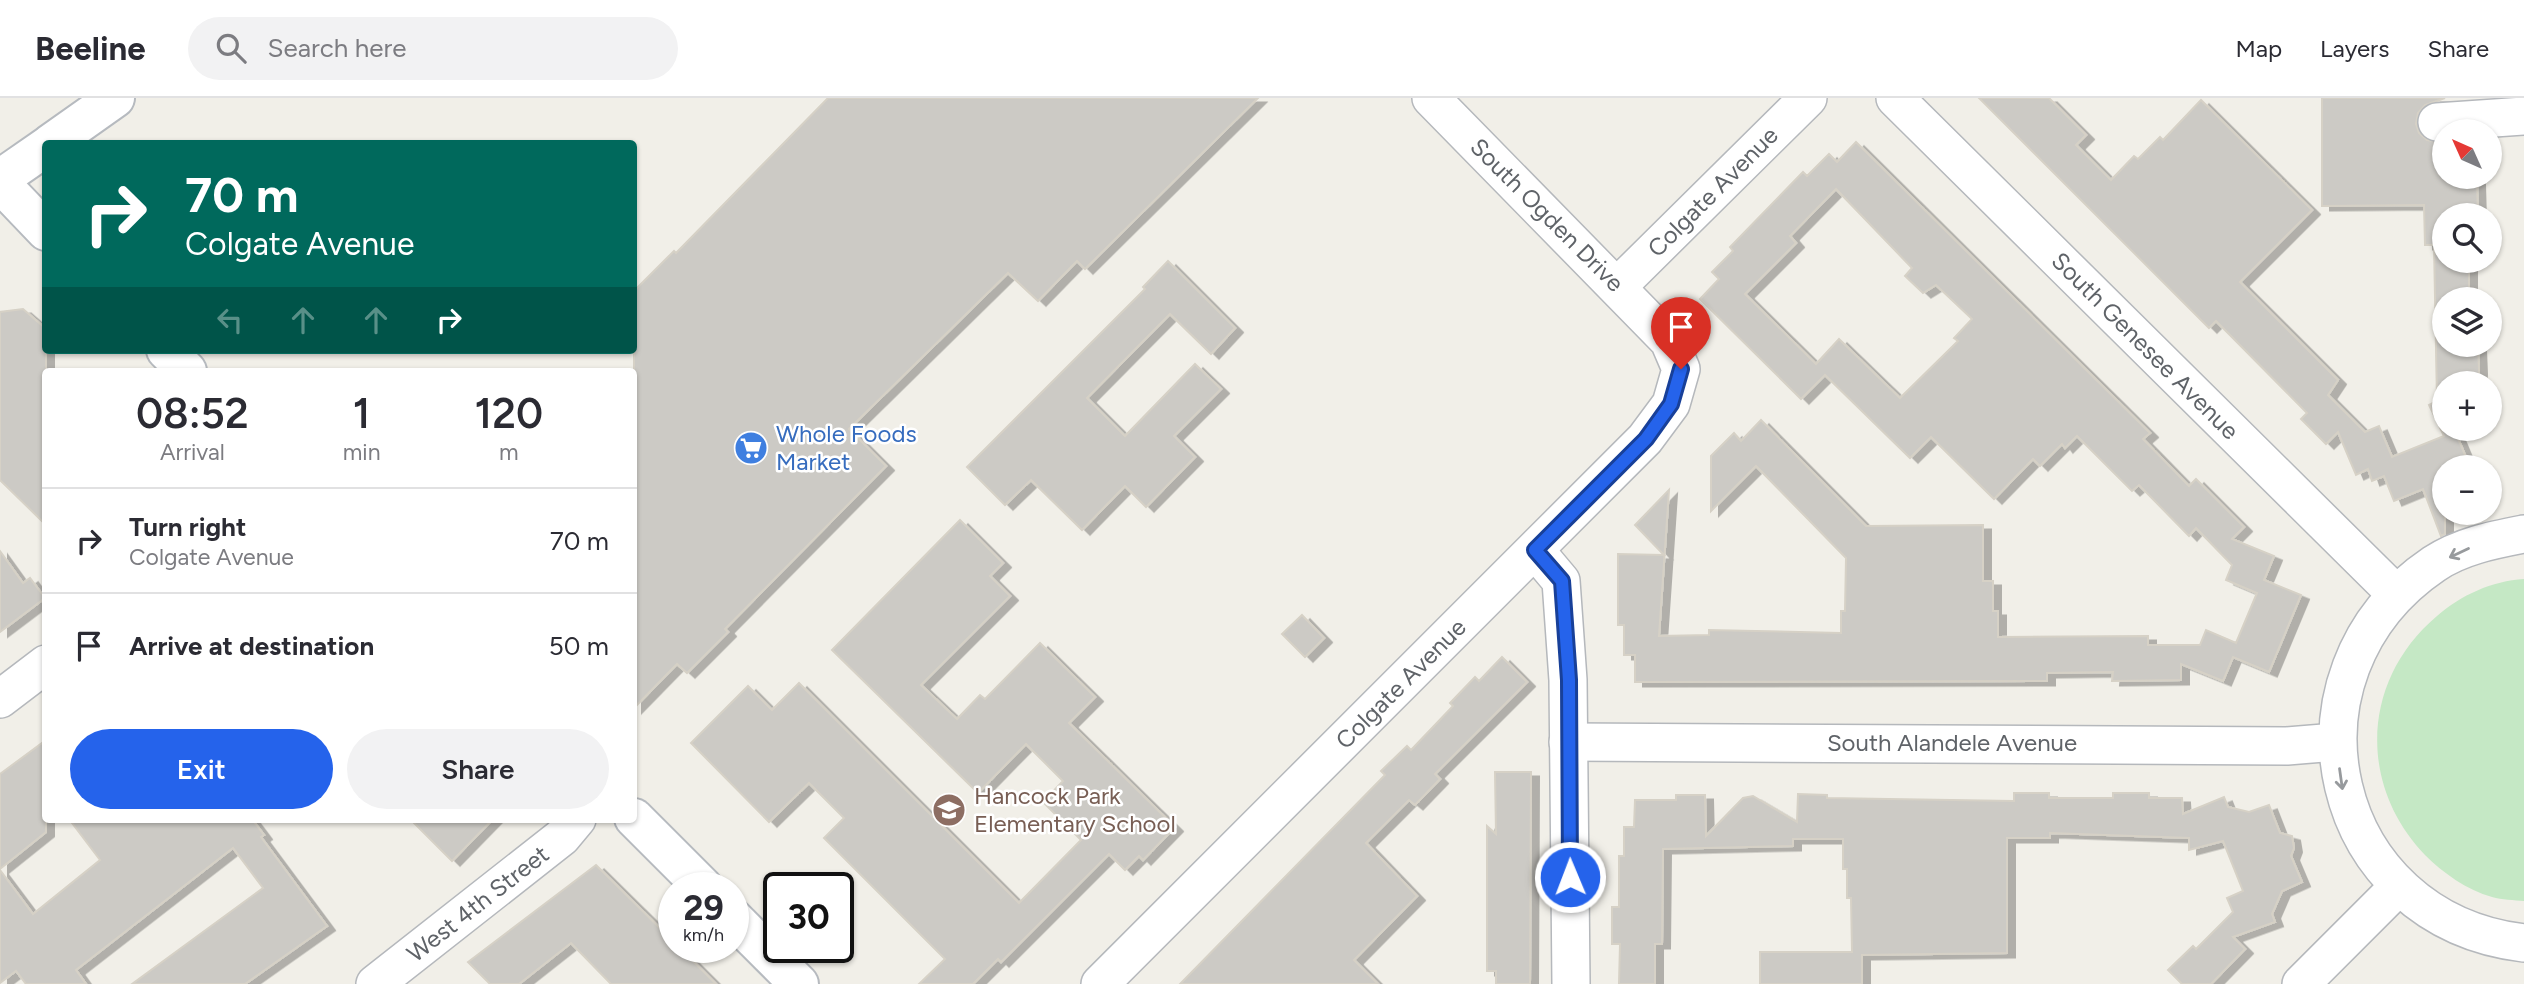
<!DOCTYPE html>
<html lang="en">
<head>
<meta charset="utf-8">
<style>
	body { margin:0; font-family:Figtree,sans-serif; background:#f2f2f3; color:#2b2b33; height:100vh; display:flex; flex-direction:column; font-size:26px; white-space:nowrap }
	* { box-sizing:border-box; margin:0 }
	p { font-size:23px; color:#7c7c81 }
	.icon { flex:none; width:38px; height:38px; fill:none; stroke:currentColor; stroke-width:2; stroke-linecap:round; stroke-linejoin:round }
	.map { position:relative; flex:1; overflow:hidden }
	.panel { position:absolute; left:42px; top:270px; width:595px; height:455px; display:flex; flex-direction:column; background:#fff; border-radius:7px; box-shadow:0 2px 5px #0004 }
	.panel>* { flex:none }
	.guide { position:absolute; left:42px; top:42px; width:595px; height:214px; border-radius:7px; box-shadow:0 2px 5px #0004; background:#00695c; color:#fff; overflow:hidden }
	.needle { width:46px; rotate:315deg }
	.tools { position:absolute; left:2432px; top:21px; display:grid; gap:14px }
	.tools a { display:grid; place-items:center; width:70px; height:70px; border-radius:50%; background:#fff; box-shadow:0 2px 5px #0004; font-size:35px }
	.speed { position:absolute; left:658px; top:774px; display:flex; gap:14px; font-size:35px; font-weight:700; text-align:center }
	.speed>* { display:grid; place-content:center; width:91px; height:91px; border-radius:50%; background:#fff; box-shadow:0 2px 5px #0004; line-height:1 }
	.speed small { font-size:18px; font-weight:400 }
	.speed .limit { border:4px solid #111; border-radius:10px; background:#fff; color:#111 }
	.pin { position:absolute; display:grid; place-items:center; width:60px; height:60px; color:#fff; margin:-72px -30px; border-radius:50% 50% 50% 0; rotate:-45deg; box-shadow:0 0 7px #0007 }
	.pin .icon { rotate:45deg }
	.me { position:absolute; width:77px; margin:-38px; rotate:359deg; stroke-linejoin:round; filter:drop-shadow(0 0 5px #0008) }
	.turn { display:flex; align-items:center; gap:24px; height:147px; padding:0 28px; font-size:32px }
	.turn .icon { width:91px; height:91px; stroke-width:2.5 }
	.turn b { display:block; font-size:49px; line-height:60px }
	.lanes { display:flex; align-items:center; height:66px; padding:0 28px; background:#0003; justify-content:center; gap:35px; direction:ltr }
	.lanes .off { opacity:.35 }
	.eta { display:flex; justify-content:space-evenly; align-items:center; height:119px; text-align:center }
	.eta b { font-size:42px; font-weight:600; line-height:49px }
	.cta { display:flex; gap:14px; margin-top:auto; padding:14px 28px }
	.cta a { flex:1; height:80px; border-radius:42px; background:#2563eb; color:#fff; font-size:28px; font-weight:600; line-height:80px; text-align:center }
	.cta a+a { background:#f2f2f3; color:#2b2b33 }
	ul { padding:0; list-style:none }
	li { display:flex; align-items:center; gap:21px; height:105px; padding:0 28px; border-top:2px solid #e1e1e2 }
	li div { flex:1 }
	li b { display:block; font-size:26px }
	li em { font-style:normal }
	header { display:flex; align-items:center; gap:42px; box-sizing:border-box; height:98px; padding:0 35px; background:#fff; border-bottom:2px solid #e1e1e2 }
	header strong { font-size:33px }
	nav { display:flex; gap:38px; margin-inline-start:auto; font-size:24px }
	.search { width:490px; height:63px; background:#f2f2f3; display:flex; align-items:center; gap:18px; box-sizing:border-box; padding:0 24px; border-radius:38px; color:#7c7c81; font-size:26px }
	.map>svg:first-child { display:block }
	.green { fill:#c5e8c5 }
	.building { fill:#cccac5; stroke:#d6d1c6; stroke-width:2; fill-rule:evenodd; filter:url(#shadow) }
	.lines { fill:none; stroke-linecap:round; stroke-linejoin:round }
	.street-casing { stroke:#b5b8bc; stroke-width:40 }
	.secondary-casing { stroke:#b6babf; stroke-width:42 }
	.street { stroke:#fff; stroke-width:37 }
	.secondary { stroke:#fff; stroke-width:38 }
	.oneway { stroke:#979a9d }
	.route-casing { stroke:#184099; stroke-width:18 }
	.route { stroke:#2563eb; stroke-width:12 }
	.labels { text-anchor:middle; stroke-width:5; stroke-linejoin:round; paint-order:stroke }
	.street-label { font-size:24px; fill:#5f6368; stroke:#fff }
	.shop-label { font-size:24px; fill:#366cbe; stroke:#fff; text-anchor:start }
	.education-label { font-size:24px; fill:#785e54; stroke:#fff; text-anchor:start }
</style>
</head>
<body>
<header>
<strong>Beeline</strong>
<div class="search"><svg class="icon" aria-label="search" viewBox="0 0 24 24"><circle cx="10" cy="10" r="6"/><path d="M15 15l6 6"/></svg>Search here</div>
<nav><a>Map</a><a>Layers</a><a>Share</a></nav>
</header>
<div class="map">
<svg width="2524" height="886" viewBox="0 0 2524 886">
	<defs>
		<filter id="shadow"><feDropShadow dx="8" dy="4.5" stdDeviation="0" flood-color="#0004"/></filter>
	</defs>
	<rect width="100%" height="100%" fill="#f1efe8"/>
	<!-- green -->
	<path class="green" d="M2524,481V803C2514,802 2502,802 2492,799C2467,792 2443,775 2425,757C2357,686 2362,581 2437,518C2461,497 2492,483 2524,481Z"/>
	<!-- building -->
	<g class="building">
		<polygon points="828,0 1258,0 1085,171 1077,163 1038,203 1008,175 849,331 886,368 725,531 728,534 687,575 677,566 634,610 634,193 674,153 676,155"/>
		<polygon points="1979,0 2049,0 2086,37 2076,47 2111,82 2134,58 2138,61 2160,39 2163,42 2201,2 2312,112 2240,184 2338,282 2328,297 2365,334 2379,328 2392,359 2444,338 2429,307 2437,303 2434,147 2425,147 2424,107 2322,108 2322,0 2445,0 2425,7 2418,15 2416,26 2419,35 2427,42 2445,45 2445,82 2477,82 2478,117 2445,117 2445,163 2469,163 2469,201 2445,201 2445,247 2478,247 2479,272 2478,285 2445,285 2445,331 2461,331 2455,333 2470,369 2445,369 2445,436 2441,438 2423,391 2394,403 2384,378 2372,383 2368,371 2356,377 2338,334 2326,346 2301,321 2307,315 2216,223 2209,230"/>
		<path d="M1856,44L2150,335L2143,341L2189,388L2196,381L2244,429L2232,441L2274,458L2264,482L2301,497L2269,574L2233,559L2223,583L2181,566V582L2112,583L2113,574L2047,575V583L1635,584V557H1624V527H1618V456L1664,457L1635,427L1669,392L1659,538L1709,537V532L1841,535V513H1845L1846,460L1756,368L1711,413V358L1734,335L1741,343L1761,322L1866,428L1983,427V483H1993V513H1998V539L2148,538V547H2200L2206,532L2236,545L2257,495L2226,482L2232,467L2196,430L2189,438L2139,387L2132,393L2077,338L2065,350L2062,346L2040,368L2033,361L1994,401L1931,339L1910,360L1825,277L1801,301L1700,201L1719,181L1712,174L1733,153L1730,149L1803,74L1807,78L1829,56L1837,64ZM1836,91L1912,170L1905,178L1923,195L1936,187L1972,221L1954,240L1958,243L1900,300L1839,241L1816,266L1745,196L1796,145L1790,138Z"/>
		<polygon points="1168,163 1235,230 1211,256 1170,216 1087,300 1125,338 1195,266 1221,291 1174,338 1195,359 1146,409 1125,388 1082,432 1031,382 1005,407 967,369 1145,191 1143,189"/>
		<polygon points="23,211 46,231 46,427 0,382 0,214"/>
		<polygon points="960,422 1003,465 990,478 1010,498 921,587 957,621 980,597 985,601 1040,545 1095,599 1069,625 1175,729 1143,762 1139,758 1125,772 1109,756 1001,864 998,861 973,886 919,886 945,861 824,740 844,720 809,685 769,724 691,645 748,588 772,612 799,585 1019,805 1081,742 1043,704 1063,683 1026,646 978,695 832,552"/>
		<polygon points="0,453 23,485 30,480 45,500 0,534"/>
		<polygon points="1302,517 1324,540 1305,559 1282,536"/>
		<polygon points="1502,559 1527,584 1435,676 1440,681 1415,707 1409,702 1366,745 1417,798 1354,862 1378,886 1180,886 1385,677 1381,673 1407,648 1411,652 1453,608 1450,605 1475,579 1479,583"/>
		<polygon points="46,642 46,734 0,771 0,676"/>
		<polygon points="1495,674 1531,674 1530,886 1496,886 1496,873 1487,873 1487,728 1496,736"/>
		<polygon points="2014,695 2049,695 2049,700 2113,700 2113,695 2149,695 2149,700 2182,700 2183,716 2224,699 2228,709 2249,714 2269,707 2280,735 2292,738 2294,750 2291,758 2302,784 2282,793 2272,816 2275,824 2233,839 2245,851 2211,886 2182,886 2168,872 2193,848 2196,851 2233,814 2227,800 2243,793 2223,743 2189,752 2189,740 2050,735 2050,740 2007,740 2007,855 1862,857 1862,886 1760,886 1760,854 1852,854 1851,800 1847,800 1847,771 1843,771 1843,741 1793,741 1793,748 1663,751 1662,846 1655,846 1655,886 1619,886 1620,846 1612,846 1612,809 1619,809 1619,758 1624,758 1624,729 1634,729 1635,702 1676,702 1676,697 1705,697 1706,738 1743,700 1753,698 1797,724 1798,696 1827,697 1827,700 2014,703"/>
		<polygon points="69,721 252,721 264,737 261,739 327,828 245,886 132,886 263,790 233,750 76,872 86,886 26,886 16,873 0,885 0,772 33,816 100,762"/>
		<polygon points="410,721 493,721 452,763"/>
		<polygon points="596,767 674,844 674,849 679,849 716,886 611,886 571,845 519,886 490,886 468,864"/>
	</g>
	<g class="lines">
		<defs>
			<g id="street">
				<polyline points="1895,0 2396,496"/>
				<polyline points="2437,24 2524,18"/>
				<polyline points="1618,188 1808,0"/>
				<path d="M2524,436C2493,442 2461,448 2434,466C2270,577 2327,822 2524,845"/>
				<polyline points="1535,452 1561,483 1568,582 1571,886"/>
				<polyline points="0,601 46,566"/>
				<polyline points="1568,644 2287,648 2336,644"/>
				<polyline points="375,886 562,739 577,721"/>
				<polyline points="1100,886 1645,341 1671,306 1681,271 1669,243 1431,0"/>
				<polyline points="2301,886 2398,789"/>
			</g>
			<g id="secondary">
				<polyline points="50,46 115,0"/>
				<polyline points="0,81 46,49"/>
				<polyline points="0,85 46,133"/>
				<polyline points="166,252 187,273"/>
				<polyline points="634,720 703,789"/>
				<polyline points="733,820 799,886"/>
			</g>
		</defs>
		<!-- street casing -->
		<use href="#street" class="street-casing"/>
		<!-- secondary casing -->
		<use href="#secondary" class="secondary-casing"/>
		<!-- street -->
		<use href="#street" class="street"/>
		<!-- secondary -->
		<use href="#secondary" class="secondary"/>
	</g>
	<!-- one-way arrows -->
	<defs><path id="oneway-shaft" d="M-6 0H5M1.5-3L5.5 0L1.5 3" fill="none" stroke-width="1.6" stroke-linecap="round" stroke-linejoin="round" transform="scale(1.75)"/></defs>
	<g class="oneway">
		<use href="#oneway-shaft" transform="translate(2459 455) rotate(155)"/>
		<use href="#oneway-shaft" transform="translate(2341 681) rotate(82)"/>
	</g>
	<g class="lines">
		<defs>
			<polyline id="route" points="1570,779 1569,582 1562,483 1535,452 1646,341 1671,306 1681,271"/>
		</defs>
		<!-- route casing -->
		<use href="#route" class="route-casing"/>
		<!-- route -->
		<use href="#route" class="route"/>
	</g>
	<!-- icons -->
	<defs>
		<symbol id="supermarket-disc" viewBox="-11 -11 22 22"><circle r="9.5" fill="#3f7fe0" stroke="#fff"/><path d="M-6-5.5h2.5l.6 2H6L4.5 2H-2.5L-4.4-4H-6ZM-1.5 3.2a1.3 1.3 0 1 0 .1 0ZM3 3.2a1.3 1.3 0 1 0 .1 0Z" fill="#fff"/></symbol>
		<symbol id="school-disc" viewBox="-11 -11 22 22"><circle r="9.5" fill="#8d6e63" stroke="#fff"/><path d="M0-5L7-2L0 1L-7-2ZM-4 1L0 2.5L4 1V4Q0 6-4 4Z" fill="#fff"/></symbol>
	</defs>
	<g fill-rule="evenodd">
		<use href="#supermarket-disc" x="732" y="331" width="38" height="38"/>
		<use href="#school-disc" x="930" y="693" width="38" height="38"/>
	</g>
	<g class="labels">
		<!-- street labels -->
		<g class="street-label">
			<text transform="translate(1713 94) rotate(-45)" y="8">Colgate Avenue</text>
			<text transform="translate(1547 117) rotate(45)" y="8">South Ogden Drive</text>
			<text transform="translate(2145 248) rotate(45)" y="8">South Genesee Avenue</text>
			<text transform="translate(1401 586) rotate(-45)" y="8">Colgate Avenue</text>
			<text x="1952" y="653">South Alandele Avenue</text>
			<text transform="translate(478 806) rotate(-38)" y="8">West 4th Street</text>
		</g>
		<!-- shop labels -->
		<g class="shop-label">
			<text x="776" y="344">Whole Foods<tspan x="776" dy="28">Market</tspan></text>
		</g>
		<!-- education labels -->
		<g class="education-label">
			<text x="974" y="706">Hancock Park<tspan x="974" dy="28">Elementary School</tspan></text>
		</g>
	</g>
</svg>
<div class="tools">
<a><svg class="needle" viewBox="-14 -14 28 28"><path d="M0-13l5 13h-10z" fill="#e53935"/><path d="M0 13l5-13h-10z" fill="#7c7c81"/></svg></a>
<a><svg class="icon" aria-label="search" viewBox="0 0 24 24"><circle cx="10" cy="10" r="6"/><path d="M15 15l6 6"/></svg></a>
<a><svg class="icon" aria-label="layers" viewBox="0 0 24 24"><path d="M12 4l9 5-9 5-9-5zM3 14l9 5 9-5"/></svg></a>
<a>+</a>
<a>−</a>
</div>
<div class="speed"><div>29<small>km/h</small></div><div class="limit">30</div></div>
<div class="pin" style="left:1681px;top:271px;background:#d93025"><svg class="icon" aria-label="arrive" viewBox="0 0 24 24"><path d="M6 21V4h12l-3 4 3 4H6"/></svg></div>
<svg class="me" style="left:1570px;top:779px" viewBox="-20 -20 40 40"><circle r="17" fill="#2563eb" stroke="#fff" stroke-width="3"/><path d="M0-11L8 9 0 5-8 9z" fill="#fff"/></svg>
<div class="guide">
<div class="turn"><svg class="icon" aria-label="right" viewBox="0 0 24 24"><path d="M7 20v-9h11M14 6l5 5-5 5"/></svg><div><b>70 m</b>Colgate Avenue</div></div>
<div class="lanes"><svg class="icon off" aria-label="left" viewBox="0 0 24 24"><path d="M17 20v-9H6M10 6l-5 5 5 5"/></svg><svg class="icon off" aria-label="ahead" viewBox="0 0 24 24"><path d="M12 20V5M6 11l6-6 6 6"/></svg><svg class="icon off" aria-label="ahead" viewBox="0 0 24 24"><path d="M12 20V5M6 11l6-6 6 6"/></svg><svg class="icon" aria-label="right" viewBox="0 0 24 24"><path d="M7 20v-9h11M14 6l5 5-5 5"/></svg></div>
</div>
<section class="panel">
<div class="eta">
<div><b>08:52</b><p>Arrival</p></div>
<div><b>1</b><p>min</p></div>
<div><b>120</b><p>m</p></div>
</div>
<ul>
<li><svg class="icon" aria-label="right" viewBox="0 0 24 24"><path d="M7 20v-9h11M14 6l5 5-5 5"/></svg><div><b>Turn right</b><p>Colgate Avenue</p></div><em>70 m</em></li>
<li><svg class="icon" aria-label="arrive" viewBox="0 0 24 24"><path d="M6 21V4h12l-3 4 3 4H6"/></svg><div><b>Arrive at destination</b></div><em>50 m</em></li>
</ul>
<div class="cta"><a>Exit</a><a>Share</a></div>
</section>
</div>
</body>
</html>
